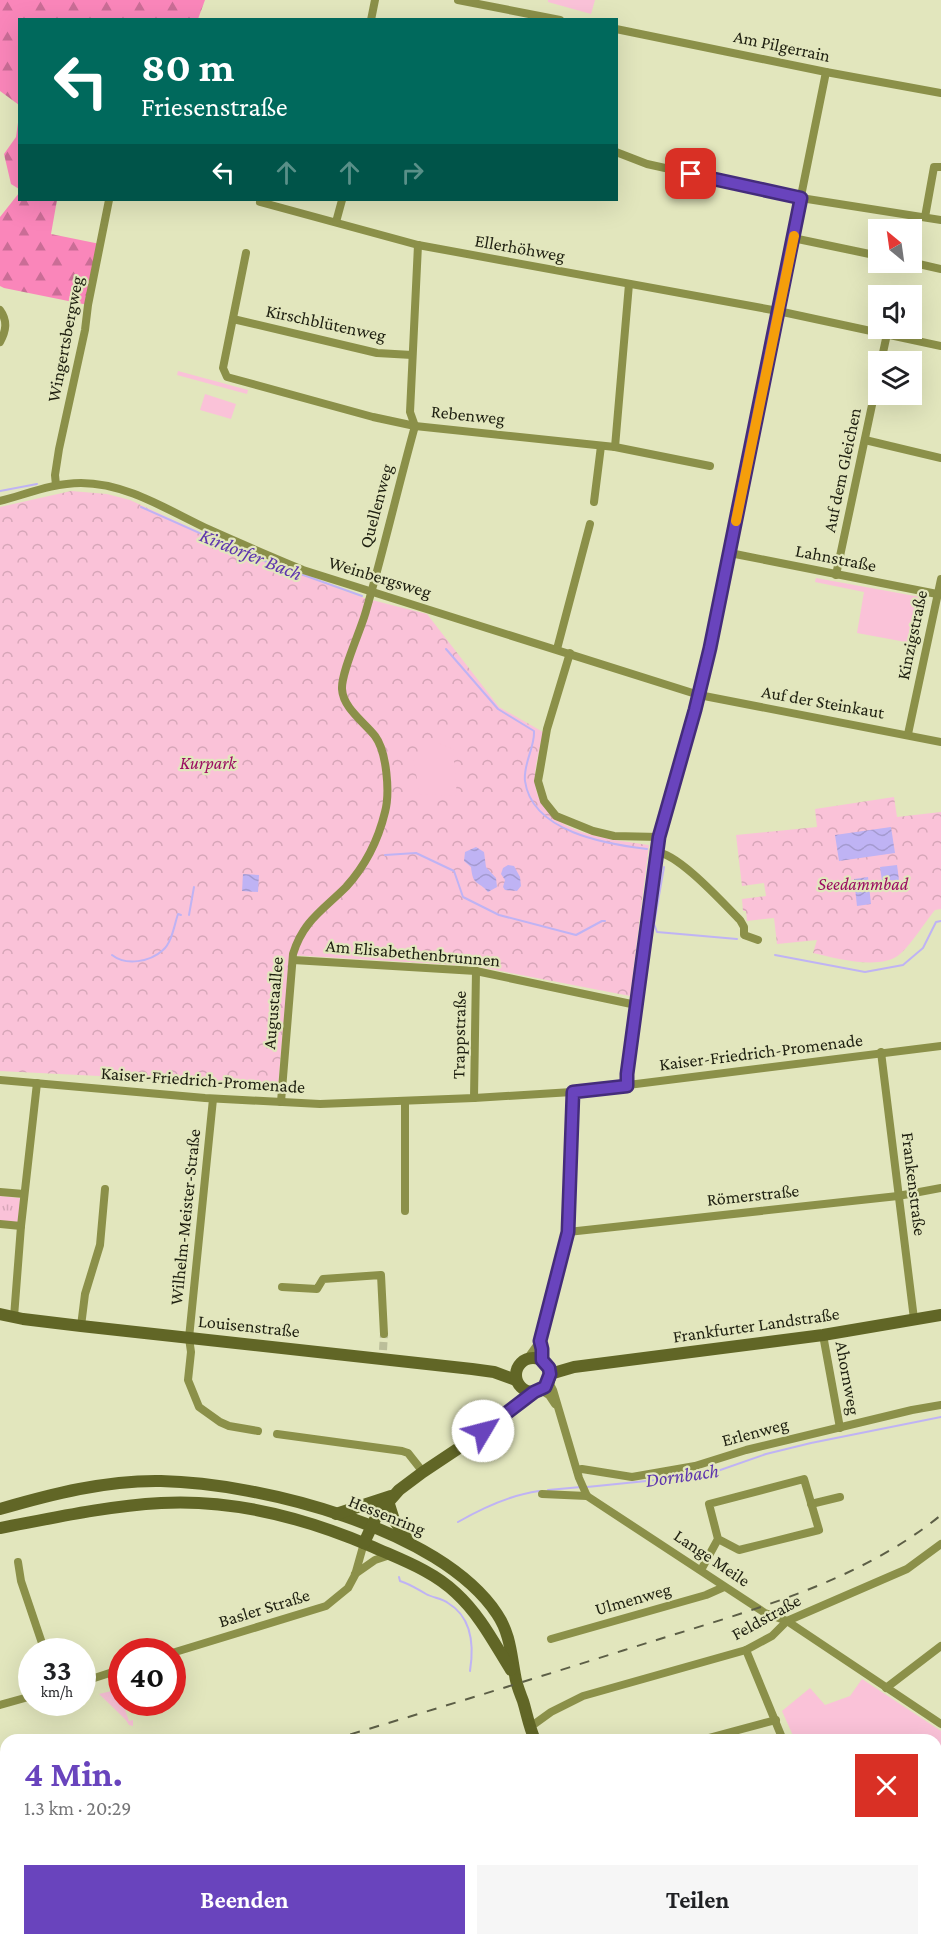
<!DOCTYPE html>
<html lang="de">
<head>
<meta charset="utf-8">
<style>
	body { margin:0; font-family:"Crimson Pro",serif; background:#f6f6f6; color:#202124; height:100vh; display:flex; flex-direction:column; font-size:22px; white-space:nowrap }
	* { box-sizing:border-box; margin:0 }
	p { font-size:20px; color:#757577 }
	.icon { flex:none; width:33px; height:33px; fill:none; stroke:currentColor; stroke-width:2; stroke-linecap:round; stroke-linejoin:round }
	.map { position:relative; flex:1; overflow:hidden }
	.details { position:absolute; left:0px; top:1734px; width:942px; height:212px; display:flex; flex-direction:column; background:#fff; border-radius:18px 18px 0 0; box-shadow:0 6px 24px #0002 }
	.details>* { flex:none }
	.hud { position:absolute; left:18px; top:18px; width:600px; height:183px; border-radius:0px; box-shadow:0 6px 24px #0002; background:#00695c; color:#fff; overflow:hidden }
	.needle { width:39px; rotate:331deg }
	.tools { position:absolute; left:868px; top:219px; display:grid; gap:12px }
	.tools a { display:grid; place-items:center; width:54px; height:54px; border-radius:0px; background:#fff; box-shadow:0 6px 24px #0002; font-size:30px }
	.speed { position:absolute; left:18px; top:1638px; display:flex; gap:12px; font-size:30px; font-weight:700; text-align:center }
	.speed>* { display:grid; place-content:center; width:78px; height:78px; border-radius:50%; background:#fff; box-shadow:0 6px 24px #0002; line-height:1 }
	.speed small { font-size:15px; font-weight:400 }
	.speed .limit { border:9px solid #d22; background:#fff; color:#111 }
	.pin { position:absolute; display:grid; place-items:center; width:51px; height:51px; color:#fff; margin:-26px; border-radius:12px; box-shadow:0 3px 9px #0006 }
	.me { position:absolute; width:66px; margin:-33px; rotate:53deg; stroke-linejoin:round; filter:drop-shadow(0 0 4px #0008) }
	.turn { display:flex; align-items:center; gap:21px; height:126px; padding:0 24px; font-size:27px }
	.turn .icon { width:78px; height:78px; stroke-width:2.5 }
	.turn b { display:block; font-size:42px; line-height:51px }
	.lanes { display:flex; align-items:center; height:57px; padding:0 24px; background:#0003; justify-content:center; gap:30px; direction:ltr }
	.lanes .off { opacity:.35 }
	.round { display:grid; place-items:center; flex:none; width:63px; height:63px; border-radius:0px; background:#f6f6f6 }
	.headline { display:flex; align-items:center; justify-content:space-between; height:102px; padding:0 24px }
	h1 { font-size:36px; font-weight:700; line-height:45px; color:#6944bd }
	.primary-button { display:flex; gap:12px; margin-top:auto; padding:12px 24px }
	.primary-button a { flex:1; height:69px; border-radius:0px; background:#6944bd; color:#fff; font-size:24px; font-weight:700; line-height:69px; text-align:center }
	.primary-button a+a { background:#f6f6f6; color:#202124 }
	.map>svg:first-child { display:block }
	.grass { fill:url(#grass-tufts) }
	.forest { fill:url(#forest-firs) }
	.park { fill:url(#park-crowns) }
	.pitch { fill:#fac2d8 }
	.water { fill:url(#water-waves) }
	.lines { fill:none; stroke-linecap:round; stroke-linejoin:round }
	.stream { stroke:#bfb3f4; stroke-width:2 }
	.street-tunnel { stroke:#bbbe9a; stroke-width:8; stroke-dasharray:8 4; stroke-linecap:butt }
	.street { stroke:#8b9049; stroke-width:8 }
	.secondary { stroke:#616626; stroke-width:12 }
	.rail { stroke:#5c5e46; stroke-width:2; stroke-dasharray:10 10; stroke-linecap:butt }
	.route-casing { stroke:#442c7b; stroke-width:15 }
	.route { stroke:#6944bd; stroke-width:10 }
	.slow { stroke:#f59e0b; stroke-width:10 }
	.labels { text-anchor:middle; stroke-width:4.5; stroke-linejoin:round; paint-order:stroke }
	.street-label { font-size:18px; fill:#1e1f10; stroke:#e2e6bd }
	.park-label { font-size:18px; font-style:italic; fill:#9b0b60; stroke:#e2e6bd }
	.water-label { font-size:20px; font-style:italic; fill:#5d34ae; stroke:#e2e6bd }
</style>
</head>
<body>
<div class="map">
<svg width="941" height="1945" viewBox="0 0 941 1945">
	<defs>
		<pattern id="grass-tufts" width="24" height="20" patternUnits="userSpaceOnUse" patternTransform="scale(1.5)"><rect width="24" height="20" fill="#fac2d8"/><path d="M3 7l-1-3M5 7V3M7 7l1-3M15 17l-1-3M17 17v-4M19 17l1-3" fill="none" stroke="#d6a6b8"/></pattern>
		<pattern id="forest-firs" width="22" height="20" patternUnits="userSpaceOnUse" patternTransform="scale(1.5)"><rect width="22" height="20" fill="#fa86ba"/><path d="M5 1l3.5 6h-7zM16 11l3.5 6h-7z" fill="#ca6d96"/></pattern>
		<pattern id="park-crowns" width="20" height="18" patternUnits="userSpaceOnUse" patternTransform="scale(1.5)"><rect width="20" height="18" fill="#fac2d8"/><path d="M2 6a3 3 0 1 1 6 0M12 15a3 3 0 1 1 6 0" fill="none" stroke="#d6a6b8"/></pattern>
		<pattern id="water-waves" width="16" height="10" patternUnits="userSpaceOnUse" patternTransform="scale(1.5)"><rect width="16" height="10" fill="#bfb3f4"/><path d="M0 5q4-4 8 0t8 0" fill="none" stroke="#a49ad0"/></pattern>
	</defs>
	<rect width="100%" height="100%" fill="#e2e6bd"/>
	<!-- grass -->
	<g class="grass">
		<polygon points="0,1196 20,1198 18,1223 0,1221"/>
		<polygon points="118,1687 121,1687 118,1690 129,1721 133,1720 133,1726 129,1725 125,1719 99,1694 116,1690"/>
	</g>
	<!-- forest -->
	<g class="forest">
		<polygon points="0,0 205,0 198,19 20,20 19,105 0,91"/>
		<polygon points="19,115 19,189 11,184 4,154 16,137"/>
		<polygon points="19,193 20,200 57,200 51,234 100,244 88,305 4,288 0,286 0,217"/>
	</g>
	<!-- park -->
	<g class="park">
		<path d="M71,491L107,494L130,500L258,559L364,598L427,614L499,707L543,732C540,748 534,767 535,783C540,834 610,839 649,845L630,996L475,966L290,955L278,1085L0,1071V507Z"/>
		<path d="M894,797L897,817L941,812V909L935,910C925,922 911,945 900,954C881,971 835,958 813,953L817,940L777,944L774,918L747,921L746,911H743L742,899L766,896L764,883L742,886L736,835L817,827L815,809Z"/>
	</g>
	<!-- pitch -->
	<g class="pitch">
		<polygon points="548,0 595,0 591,14 548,2"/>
		<polygon points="178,371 248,390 247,394 177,375"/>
		<polygon points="205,394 236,404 231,419 200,410"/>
		<polygon points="816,578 926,598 925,605 918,605 911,643 857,633 864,592 815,582"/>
		<polygon points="438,743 453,749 457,796 420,794 413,758"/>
		<polygon points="862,1679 941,1731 941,1773 936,1775 936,1740 795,1740 782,1711 810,1688 825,1705 850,1696"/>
	</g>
	<!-- water -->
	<g class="water">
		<polygon points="891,827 895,853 839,861 835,835"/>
		<path d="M476,847L484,852L486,867L496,878L497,887L488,892C478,880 473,887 471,867L464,861L465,852Z"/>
		<polygon points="508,865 514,866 520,877 521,886 517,891 505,890 503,887 505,880 501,874 503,868"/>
		<polygon points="897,865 899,880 882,881 880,867"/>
		<polygon points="243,874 259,875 258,892 242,891"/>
		<polygon points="868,877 871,904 857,906 854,879"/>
	</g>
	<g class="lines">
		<!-- stream -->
		<g class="stream">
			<polyline points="0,491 37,484"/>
			<polyline points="141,507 256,558 362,596"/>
			<path d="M446,649L498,709L534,731C535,747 523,764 525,781C532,832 606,844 647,849"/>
			<polyline points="385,855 416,853 454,871 463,897 499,915 576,935 602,921 605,921"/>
			<polyline points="664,867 654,924 657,932 737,939"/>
			<polyline points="189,915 194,887"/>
			<path d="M112,955C126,966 150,962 163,950C172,942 174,926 178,914L181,915"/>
			<polyline points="775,955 865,972 903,965 923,948 936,922 941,921"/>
			<polyline points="587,1487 706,1475 766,1454 811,1443 941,1417"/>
			<polyline points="548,1490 581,1487"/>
			<path d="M458,1522C484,1507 510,1495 539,1491"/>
			<path d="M399,1577L400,1581C410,1584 417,1589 426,1594C433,1598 442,1598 448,1603C473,1618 474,1646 470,1671"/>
			<polyline points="106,1945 127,1940"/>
		</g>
		<!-- street-tunnel -->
		<polyline class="street-tunnel" points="383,1350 384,1334"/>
		<!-- street -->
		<g class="street">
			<polyline points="458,0 560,20"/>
			<polyline points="371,20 375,0"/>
			<polyline points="616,29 826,72 941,93"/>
			<polyline points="616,152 647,164 801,198 941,220"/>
			<polyline points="260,202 418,245 778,311 941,346"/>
			<polyline points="925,217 934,167 941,167"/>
			<polyline points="336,222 342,200"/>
			<polyline points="793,238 879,256"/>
			<polyline points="246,253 223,368 227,377 373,417 415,426 615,447 710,466"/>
			<polyline points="910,262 941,269"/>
			<path d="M0,310C8,321 6,331 0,342"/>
			<polyline points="233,319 377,353 412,355"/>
			<polyline points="881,362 887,334"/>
			<polyline points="865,440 941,458"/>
			<polyline points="615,447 629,284"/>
			<polyline points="56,485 55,475 59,449 85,330 88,305 109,200"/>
			<path d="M0,501C27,494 53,483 81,483C127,483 169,511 210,530C241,544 272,557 303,570L699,695L941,742"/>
			<polyline points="594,502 601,446"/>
			<polyline points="730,553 937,594"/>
			<polyline points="836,575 879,372"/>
			<polyline points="557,649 590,524"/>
			<polyline points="570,653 547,729 540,770 538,781 544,801 556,816 593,831 614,836 659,837"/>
			<polyline points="908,734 941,579"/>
			<path d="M656,852C678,853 723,903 740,920L744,927V935L758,940"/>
			<polyline points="293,960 476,971 636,1005"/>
			<polyline points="881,1052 914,1319"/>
			<polyline points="0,1080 205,1098 320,1104 474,1098 572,1092 941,1046"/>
			<polyline points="627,1086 627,1074 659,837 695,710 710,648 826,72"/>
			<polyline points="474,1098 476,971"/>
			<polyline points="213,1099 189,1338 191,1352 188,1380 199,1407 220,1422 229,1426 258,1431"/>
			<polyline points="405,1101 405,1211"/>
			<path d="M281,1102L293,954C303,921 323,910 346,887C366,865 378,841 385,812C390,793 387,752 375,736C364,722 343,708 342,689C341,672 361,630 366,611C384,549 398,487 415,426L410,412L418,245"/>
			<polyline points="0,1192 24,1194"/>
			<polyline points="0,1224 21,1226"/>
			<polyline points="568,1232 898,1196 941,1188"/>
			<polyline points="282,1287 317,1289 323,1279 381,1275 384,1334"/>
			<polyline points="14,1317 21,1226 37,1083"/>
			<polyline points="81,1326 85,1294 100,1245 105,1189"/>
			<polyline points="823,1335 840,1428"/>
			<polyline points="527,1359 540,1341"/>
			<polyline points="542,1360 542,1349 540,1341 568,1232 572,1092"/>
			<polyline points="549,1382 553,1390 579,1478 587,1496 765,1613 787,1621 941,1724"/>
			<polyline points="541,1390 549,1395 555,1404"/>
			<polyline points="277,1434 402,1451 408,1453 423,1472"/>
			<polyline points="577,1470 582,1469 632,1477 695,1466 746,1450 912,1410 941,1405"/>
			<polyline points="542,1494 587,1496"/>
			<polyline points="811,1504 840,1497"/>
			<polyline points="18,1562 21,1581 45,1652"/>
			<polyline points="701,1570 718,1539 709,1504 804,1479 819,1530 739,1550 718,1539"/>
			<polyline points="355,1574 375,1560 390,1555"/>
			<polyline points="551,1639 706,1595 724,1587"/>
			<polyline points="746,1650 783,1740"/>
			<polyline points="172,1653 326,1606 348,1588 355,1575 364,1543"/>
			<polyline points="82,1682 122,1669"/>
			<polyline points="886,1688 941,1646"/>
			<polyline points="0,1705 32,1696"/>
			<polyline points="533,1725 551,1712 583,1696 746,1650 772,1636 787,1621 907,1569 941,1544"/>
			<polyline points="701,1740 776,1720"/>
			<polyline points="936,1776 941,1774"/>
			<polyline points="0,1892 6,1890"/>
			<polyline points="266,1940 267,1945"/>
			<polyline points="315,1940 319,1945"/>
		</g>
		<!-- secondary -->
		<g class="secondary">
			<polyline points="0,1314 23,1319 81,1326 472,1369 494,1372 516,1380"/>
			<circle cx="533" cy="1375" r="17"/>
			<polyline points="550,1374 574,1367 823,1335 941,1315"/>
			<polyline points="388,1501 394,1520 408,1540"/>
			<path d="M0,1509C52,1494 106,1480 161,1481C259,1483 440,1528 497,1614C510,1633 511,1654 515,1675C516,1684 520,1693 523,1701C527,1714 529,1727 535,1740"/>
			<polyline points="336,1514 391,1496"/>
			<path d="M0,1528C53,1518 107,1506 161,1503C233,1499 308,1519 373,1547C402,1560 433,1571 456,1593C480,1615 494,1643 511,1670"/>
			<polyline points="364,1543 377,1515 399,1490 423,1472 483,1432 534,1392"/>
			<polyline points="618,1940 620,1945"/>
		</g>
		<!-- rail -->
		<g class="rail">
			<path d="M331,1740C437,1709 542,1676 647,1643C748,1611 858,1583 941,1515"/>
			<polyline points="0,1846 6,1844"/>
		</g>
	</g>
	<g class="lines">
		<defs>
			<polyline id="route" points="483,1431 534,1392 545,1387 550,1374 549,1368 542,1360 542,1349 540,1341 568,1232 573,1092 627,1086 627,1074 659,837 695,710 710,648 801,198 691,174"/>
		</defs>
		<!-- route casing -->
		<use href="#route" class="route-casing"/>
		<!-- route -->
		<use href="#route" class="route"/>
		<!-- slow -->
		<polyline class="slow" points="736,521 794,236"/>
	</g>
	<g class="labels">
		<!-- street labels -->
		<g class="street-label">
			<text transform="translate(782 46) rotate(12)" y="6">Am Pilgerrain</text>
			<text transform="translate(520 248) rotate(10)" y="6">Ellerhöhweg</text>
			<text transform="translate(326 323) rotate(12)" y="6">Kirschblütenweg</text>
			<text transform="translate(65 339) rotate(-79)" y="6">Wingertsbergweg</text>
			<text transform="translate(468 415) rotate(6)" y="6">Rebenweg</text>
			<text transform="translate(842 470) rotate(-78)" y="6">Auf dem Gleichen</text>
			<text transform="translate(376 506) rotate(-75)" y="6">Quellenweg</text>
			<text transform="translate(836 558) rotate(11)" y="6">Lahnstraße</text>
			<text transform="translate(380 577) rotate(17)" y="6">Weinbergsweg</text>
			<text transform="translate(912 635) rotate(-78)" y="6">Kinzigstraße</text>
			<text transform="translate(823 702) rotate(10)" y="6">Auf der Steinkaut</text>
			<text transform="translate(413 953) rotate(5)" y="6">Am Elisabethenbrunnen</text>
			<text transform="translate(273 1003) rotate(-85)" y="6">Augustaallee</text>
			<text transform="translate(459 1035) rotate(-89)" y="6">Trappstraße</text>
			<text transform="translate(761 1052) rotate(-7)" y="6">Kaiser-Friedrich-Promenade</text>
			<text transform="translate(203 1080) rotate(4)" y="6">Kaiser-Friedrich-Promenade</text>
			<text transform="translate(914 1184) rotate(83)" y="6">Frankenstraße</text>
			<text transform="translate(753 1195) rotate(-6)" y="6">Römerstraße</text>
			<text transform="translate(185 1217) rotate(-84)" y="6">Wilhelm-Meister-Straße</text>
			<text transform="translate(756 1325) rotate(-8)" y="6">Frankfurter Landstraße</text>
			<text transform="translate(249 1326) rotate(6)" y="6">Louisenstraße</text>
			<text transform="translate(848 1378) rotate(80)" y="6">Ahornweg</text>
			<text transform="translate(755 1432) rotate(-15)" y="6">Erlenweg</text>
			<text transform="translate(387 1515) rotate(22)" y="6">Hessenring</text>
			<text transform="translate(712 1558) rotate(34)" y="6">Lange Meile</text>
			<text transform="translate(633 1599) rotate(-16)" y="6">Ulmenweg</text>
			<text transform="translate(264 1608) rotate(-17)" y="6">Basler Straße</text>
			<text transform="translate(766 1617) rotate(-29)" y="6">Feldstraße</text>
		</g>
		<!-- park labels -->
		<g class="park-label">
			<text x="208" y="769">Kurpark</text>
			<text x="863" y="890">Seedammbad</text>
		</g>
		<!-- water labels -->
		<g class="water-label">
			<text transform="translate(251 554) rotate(22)" y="7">Kirdorfer Bach</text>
			<text transform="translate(682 1475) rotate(-8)" y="7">Dornbach</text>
		</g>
	</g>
</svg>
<div class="tools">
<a><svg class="needle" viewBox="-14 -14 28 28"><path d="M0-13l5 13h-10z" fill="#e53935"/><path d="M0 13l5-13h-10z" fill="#757577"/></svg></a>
<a><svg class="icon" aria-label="sound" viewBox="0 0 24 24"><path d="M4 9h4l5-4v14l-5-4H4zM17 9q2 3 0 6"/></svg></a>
<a><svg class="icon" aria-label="layers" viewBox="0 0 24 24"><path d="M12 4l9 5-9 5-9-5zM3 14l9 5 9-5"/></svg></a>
</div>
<div class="speed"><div>33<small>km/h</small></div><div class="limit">40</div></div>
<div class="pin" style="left:691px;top:174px;background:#d93025"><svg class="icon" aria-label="arrive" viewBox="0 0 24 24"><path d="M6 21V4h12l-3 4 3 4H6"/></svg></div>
<svg class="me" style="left:483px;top:1431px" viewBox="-20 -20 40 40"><circle r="19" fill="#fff"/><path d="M0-13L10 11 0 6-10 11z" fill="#6944bd"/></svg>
<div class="hud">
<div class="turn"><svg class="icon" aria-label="left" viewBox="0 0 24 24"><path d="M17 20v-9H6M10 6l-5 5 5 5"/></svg><div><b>80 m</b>Friesenstraße</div></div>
<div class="lanes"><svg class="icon" aria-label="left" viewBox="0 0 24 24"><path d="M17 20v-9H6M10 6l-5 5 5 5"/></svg><svg class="icon off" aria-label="ahead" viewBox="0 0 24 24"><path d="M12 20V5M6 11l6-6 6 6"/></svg><svg class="icon off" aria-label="ahead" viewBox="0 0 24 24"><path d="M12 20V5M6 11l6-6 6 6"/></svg><svg class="icon off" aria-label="right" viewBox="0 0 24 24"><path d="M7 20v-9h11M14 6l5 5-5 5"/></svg></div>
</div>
<section class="details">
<div class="headline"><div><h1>4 Min.</h1><p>1.3 km · 20:29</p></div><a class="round" style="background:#d93025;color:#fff"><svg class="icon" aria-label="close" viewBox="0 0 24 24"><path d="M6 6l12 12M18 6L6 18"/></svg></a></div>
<div class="primary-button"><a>Beenden</a><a>Teilen</a></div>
</section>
</div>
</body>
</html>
